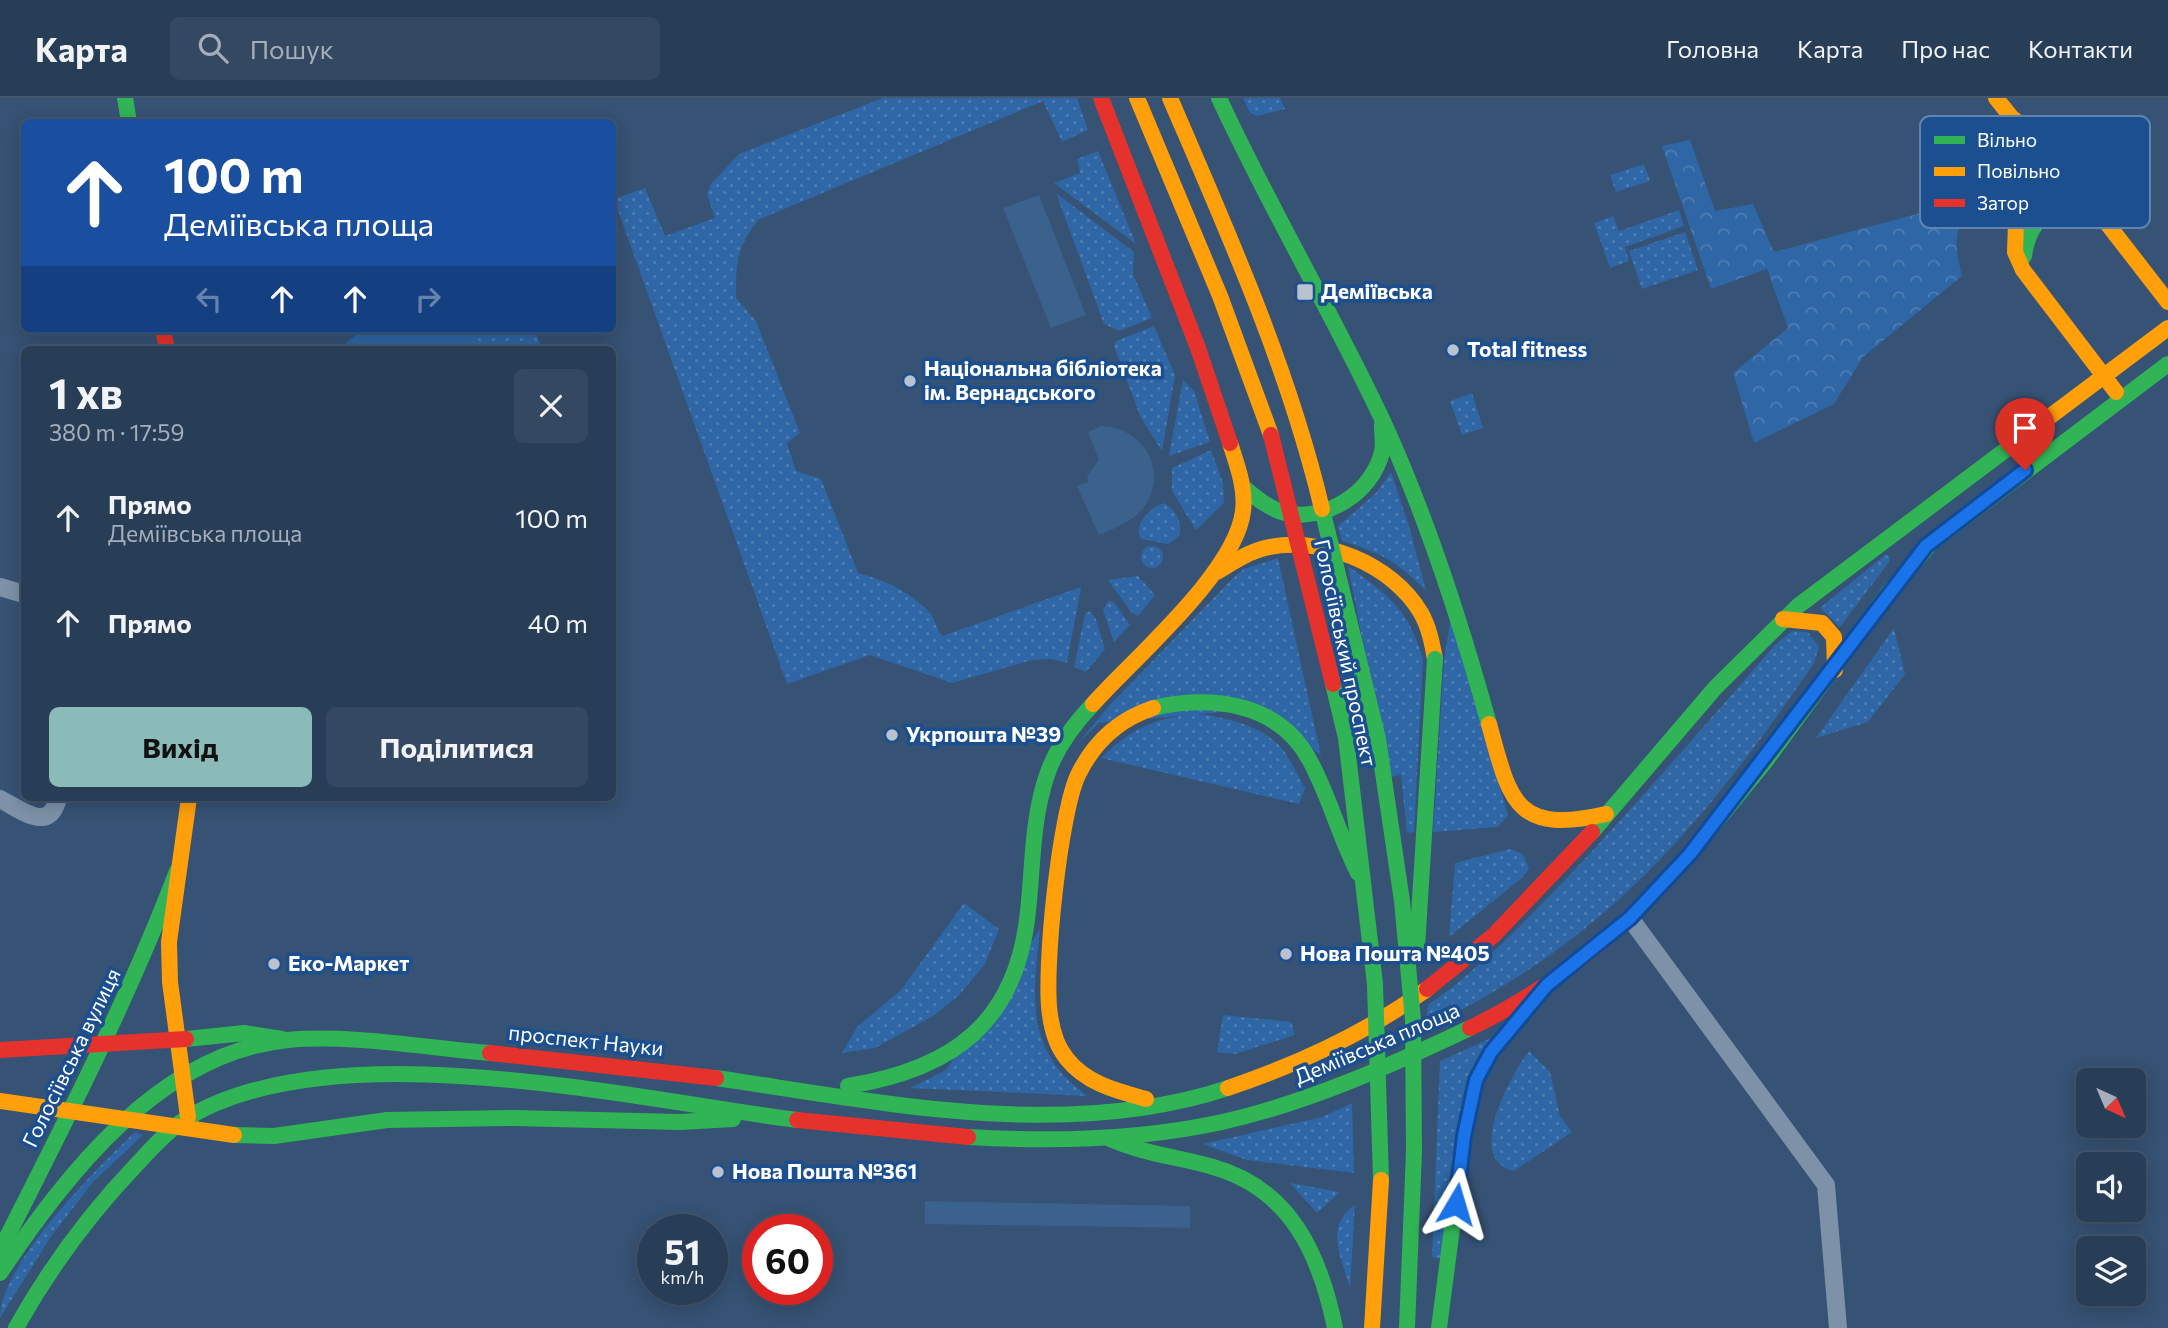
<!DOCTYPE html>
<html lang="uk">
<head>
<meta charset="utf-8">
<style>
	body { margin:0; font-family:Commissioner,sans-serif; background:#344961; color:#f1f3f6; height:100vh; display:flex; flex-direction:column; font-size:26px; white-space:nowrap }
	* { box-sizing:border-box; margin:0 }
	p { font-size:23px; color:#a5aeba }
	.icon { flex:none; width:38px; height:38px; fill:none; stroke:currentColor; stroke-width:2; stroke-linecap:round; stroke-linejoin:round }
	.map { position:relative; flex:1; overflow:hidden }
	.sheet { position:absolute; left:21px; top:248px; width:595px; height:455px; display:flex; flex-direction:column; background:#283e57; border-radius:10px; box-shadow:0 4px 18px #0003,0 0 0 2px #44576d }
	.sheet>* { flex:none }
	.hud { position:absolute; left:21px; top:21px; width:595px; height:214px; border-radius:10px; box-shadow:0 4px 18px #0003,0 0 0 2px #44576d; background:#1a4fa0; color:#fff; overflow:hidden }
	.needle { width:46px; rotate:136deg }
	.fabs { position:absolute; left:2076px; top:970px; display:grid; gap:14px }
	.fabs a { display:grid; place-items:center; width:70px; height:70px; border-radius:10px; background:#283e57; box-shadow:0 4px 18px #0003,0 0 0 2px #44576d; font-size:35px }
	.speed { position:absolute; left:637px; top:1116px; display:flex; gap:14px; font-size:35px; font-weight:700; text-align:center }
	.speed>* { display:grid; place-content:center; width:91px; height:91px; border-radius:50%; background:#283e57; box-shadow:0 4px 18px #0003,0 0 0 2px #44576d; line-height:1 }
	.speed small { font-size:18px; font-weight:400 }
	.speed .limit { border:10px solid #d22; background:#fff; color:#111 }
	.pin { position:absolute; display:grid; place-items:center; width:60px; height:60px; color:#fff; margin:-72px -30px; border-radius:50% 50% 50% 0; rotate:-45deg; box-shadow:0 0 7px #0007 }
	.pin .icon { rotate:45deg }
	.me { position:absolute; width:77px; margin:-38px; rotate:7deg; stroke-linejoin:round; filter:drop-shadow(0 0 5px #0008) }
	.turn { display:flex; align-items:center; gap:24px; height:147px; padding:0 28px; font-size:32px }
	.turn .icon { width:91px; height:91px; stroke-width:2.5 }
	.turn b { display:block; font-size:49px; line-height:60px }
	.lanes { display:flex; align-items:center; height:66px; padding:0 28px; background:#0003; justify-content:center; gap:35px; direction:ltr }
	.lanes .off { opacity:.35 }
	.round { display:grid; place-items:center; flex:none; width:74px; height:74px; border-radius:10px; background:#344961 }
	.summary { display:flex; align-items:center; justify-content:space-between; height:119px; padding:0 28px }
	h1 { font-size:42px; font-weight:700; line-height:52px }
	.primary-button { display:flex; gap:14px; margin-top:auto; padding:14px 28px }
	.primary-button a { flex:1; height:80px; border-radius:10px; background:#8bbbb9; color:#111; font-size:28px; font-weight:700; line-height:80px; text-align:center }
	.primary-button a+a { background:#344961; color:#f1f3f6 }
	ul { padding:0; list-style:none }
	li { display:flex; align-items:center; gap:21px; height:105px; padding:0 28px }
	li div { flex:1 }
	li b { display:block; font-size:26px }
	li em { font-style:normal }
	header { display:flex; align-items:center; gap:42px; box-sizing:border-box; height:98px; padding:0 35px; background:#283e57; border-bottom:2px solid #44576d }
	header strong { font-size:33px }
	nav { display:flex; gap:38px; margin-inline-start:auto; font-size:24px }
	.search { width:490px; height:63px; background:#344961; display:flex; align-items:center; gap:18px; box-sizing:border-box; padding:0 24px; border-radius:10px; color:#a5aeba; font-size:26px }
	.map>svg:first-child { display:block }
	.grass { fill:url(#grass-dots) }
	.forest { fill:url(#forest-crowns) }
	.pitch { fill:#2f66a5 }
	.water { fill:#3b618d }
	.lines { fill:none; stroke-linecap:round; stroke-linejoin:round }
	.street { stroke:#7d92a8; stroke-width:18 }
	.fast { stroke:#30b455; stroke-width:16 }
	.slow { stroke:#ff9f0a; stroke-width:16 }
	.jam { stroke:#e5322d; stroke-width:16 }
	.fast-bridge { stroke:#30b455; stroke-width:16 }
	.slow-bridge { stroke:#ff9f0a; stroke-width:16 }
	.jam-bridge { stroke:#e5322d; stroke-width:16 }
	.route-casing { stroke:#114b97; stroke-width:18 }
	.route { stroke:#1a73e8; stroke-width:12 }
	.poi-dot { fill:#b9c2ce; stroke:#1b4f8f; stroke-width:2.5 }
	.labels { text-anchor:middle; stroke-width:7; stroke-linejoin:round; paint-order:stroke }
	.poi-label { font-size:21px; font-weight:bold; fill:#fff; stroke:#1b4f8f; text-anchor:start }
	.street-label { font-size:21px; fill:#fff; stroke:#1b4f8f }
	.key { fill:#1b4f8f; stroke:#5f84b1; stroke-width:2 }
	.key-label { font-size:19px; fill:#fff }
</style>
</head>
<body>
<header>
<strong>Карта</strong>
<div class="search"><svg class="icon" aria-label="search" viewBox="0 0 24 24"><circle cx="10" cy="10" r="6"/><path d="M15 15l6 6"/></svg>Пошук</div>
<nav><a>Головна</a><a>Карта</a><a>Про нас</a><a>Контакти</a></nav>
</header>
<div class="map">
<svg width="2168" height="1230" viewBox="0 0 2168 1230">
	<defs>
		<pattern id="grass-dots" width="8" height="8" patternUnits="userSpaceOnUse" patternTransform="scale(1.75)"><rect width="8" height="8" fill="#2f66a5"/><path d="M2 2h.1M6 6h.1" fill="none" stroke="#4e7db2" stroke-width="1.8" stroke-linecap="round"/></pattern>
		<pattern id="forest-crowns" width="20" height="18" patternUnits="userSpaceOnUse" patternTransform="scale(1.75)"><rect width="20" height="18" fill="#2f66a5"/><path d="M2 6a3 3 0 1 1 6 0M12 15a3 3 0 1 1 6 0" fill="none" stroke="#4e7db2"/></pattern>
	</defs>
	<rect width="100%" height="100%" fill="#365274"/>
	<!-- grass -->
	<g class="grass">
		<path d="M883,0H1077L1088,32L1062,44L1043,3L758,122C736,151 736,165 736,200L756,223L800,335L787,345L796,373L821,381L858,475C882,481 911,494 928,513C935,519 936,530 942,538L1081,489L1067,565L1050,561L1032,562L952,585L870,557L787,586L614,101L645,90L665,138L715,120L707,96L711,86L739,56Z"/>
		<polygon points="1243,0 1280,0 1285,11 1257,18 1250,15"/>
		<polygon points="1098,53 1136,146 1054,85 1080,75 1077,61"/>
		<polygon points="1644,66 1650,83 1616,94 1610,77"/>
		<polygon points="1056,95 1134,154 1133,176 1152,220 1119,233 1104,226"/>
		<polygon points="1679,112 1684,128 1625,149 1629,163 1610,170 1594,125 1613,118 1619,133"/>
		<polygon points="1685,134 1698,172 1642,191 1629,153"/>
		<polygon points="1154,228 1175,277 1162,353 1141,320 1114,248 1116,243"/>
		<polygon points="459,231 535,231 542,252 478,252"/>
		<polygon points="1183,282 1194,293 1210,344 1169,358"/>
		<polygon points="1472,295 1483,330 1462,337 1450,303"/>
		<polygon points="1211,352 1223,385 1224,405 1196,432 1172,393 1172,370"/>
		<path d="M1391,374L1410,431L1426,493C1398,464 1380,454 1342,443L1338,428L1376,395Z"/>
		<path d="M1164,405C1175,411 1185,428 1178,439L1168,446L1141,441C1133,426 1150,409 1164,405Z"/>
		<circle cx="1152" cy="459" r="11"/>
		<polygon points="1885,457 1890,458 1889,464 1840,529 1820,510"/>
		<polygon points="1278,460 1321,658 1266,610 1099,625 1078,645 1108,609 1233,480 1244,471"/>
		<path d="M1348,468C1389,498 1408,510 1423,561L1414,734L1407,735L1401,677L1389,679Z"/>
		<polygon points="1138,478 1155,497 1138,518 1131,514 1108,482"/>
		<polygon points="1108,503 1114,504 1130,527 1114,544 1103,512"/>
		<polygon points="1090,513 1095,519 1105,551 1086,574 1074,569 1085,516"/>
		<polygon points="1451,518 1508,717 1498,729 1433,734 1444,562"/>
		<polygon points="1894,530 1905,576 1868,624 1816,640"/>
		<path d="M1792,533L1808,534L1819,549L1814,565C1743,670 1664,773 1561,849C1518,881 1472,907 1425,931L1428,907C1480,871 1521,827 1565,782C1637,706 1706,626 1775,547Z"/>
		<path d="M1197,616C1227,619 1268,629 1286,656C1293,667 1299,679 1305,691L1299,706L1101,660C1130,631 1156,619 1197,616Z"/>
		<polygon points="1510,751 1523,756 1529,771 1523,779 1449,839 1455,765"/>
		<polygon points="964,805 999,831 985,866 959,897 933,918 875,950 842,955 857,929 901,892"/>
		<path d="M1040,831C1033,898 1024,954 1088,998L910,990L946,972Z"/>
		<polygon points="1223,917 1291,924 1295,937 1235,956 1217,954"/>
		<polygon points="1489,941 1444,1161 1432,1159 1440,963"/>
		<path d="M1529,953L1550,974L1560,1018L1572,1034L1514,1073C1463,1062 1512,975 1529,953Z"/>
		<polygon points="1352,1005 1354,1075 1247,1062 1203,1046 1322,1019"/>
		<path d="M135,1034L143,1037L92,1085L50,1140L0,1220C0,1166 96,1071 135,1034Z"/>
		<polygon points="1290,1085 1340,1094 1317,1115"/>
		<path d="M1355,1107L1350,1190C1342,1160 1323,1129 1355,1107Z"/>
	</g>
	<!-- forest -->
	<path class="forest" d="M1951,26C1981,45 1983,61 1984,95C1956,130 1951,133 1962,178L1863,259L1834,306L1754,345L1733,275L1788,230L1767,171L1711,191L1662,48L1690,42L1715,113L1753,106L1774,154L1932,112L1922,85L1932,57V31Z"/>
	<!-- pitch -->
	<polygon class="pitch" points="362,231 459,231 478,252 339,252"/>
	<!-- water -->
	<g class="water">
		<polygon points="1039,97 1086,217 1051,230 1003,110"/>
		<path d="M1101,328C1143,329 1170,373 1144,409C1133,424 1115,430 1099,437L1077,388L1088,384L1087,378L1099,362L1088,334Z"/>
		<polygon points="925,1103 1190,1108 1190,1130 925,1126"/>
	</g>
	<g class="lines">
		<!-- street -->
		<g class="street">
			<polyline points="0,489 24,496"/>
			<path d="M0,701C22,712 49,736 58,700"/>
			<polyline points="1630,820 1826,1087 1838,1230"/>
		</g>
		<!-- fast -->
		<g class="fast">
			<polyline points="125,0 129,24"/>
			<path d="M1219,0C1269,109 1331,212 1382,321C1427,419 1460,522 1489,626"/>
			<path d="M2024,158C2031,109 2059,109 2101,118"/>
			<path d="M1243,389C1255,399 1269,411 1285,415C1326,424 1372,395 1382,354C1384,346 1382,336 1382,327"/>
			<path d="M1153,610C1211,597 1278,604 1309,661C1329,697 1339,738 1358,775"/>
			<polyline points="1592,734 1715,590 1798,508 2040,326"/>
			<polyline points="1684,763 1765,664 1889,494 1931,445 2168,266"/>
			<polyline points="186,941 244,935 282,941"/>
			<path d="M716,980C881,1004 1065,1044 1228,990"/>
			<path d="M848,988C954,971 1017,924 1028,813C1033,768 1032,720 1047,677C1056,650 1074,626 1093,606"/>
			<polyline points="513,1020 680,1024 733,1021"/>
			<path d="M968,1039C1052,1044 1140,1042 1222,1024C1307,1005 1392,967 1470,930"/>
			<path d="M1110,1041C1144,1056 1179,1059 1213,1069C1291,1091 1320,1157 1335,1230"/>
			<path d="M0,1162L7,1139C68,1019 129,899 177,773"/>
			<path d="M0,1175C67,1076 159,955 288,942C350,936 427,950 490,955"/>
			<path d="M16,1230C50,1169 90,1115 138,1065C152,1050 167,1033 184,1022C330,930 632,1001 797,1022"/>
			<polyline points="1439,1230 1464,1038 1476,982 1491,954 1534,903"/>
		</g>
		<!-- slow -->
		<g class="slow">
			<polyline points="1996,0 2012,20 2043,43 2168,204"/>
			<polyline points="2012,20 2018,66 2015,154 2023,172 2116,294"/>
			<polyline points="2040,326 2168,230"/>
			<path d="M1217,474C1232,465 1248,454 1265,450C1320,437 1392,465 1421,515C1429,529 1432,545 1435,561"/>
			<polyline points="1783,521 1822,525 1834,539 1835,572"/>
			<path d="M1093,606C1134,560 1236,474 1243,413C1246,390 1237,367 1230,345"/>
			<path d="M1489,626C1510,702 1514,737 1606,716"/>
			<path d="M1228,990C1299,966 1366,935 1427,891"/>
			<path d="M1146,1001C1117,993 1087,986 1067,961C1057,949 1052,932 1050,917C1043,875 1060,711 1079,675C1095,643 1120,621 1153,610"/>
			<polyline points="188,1019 170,884 169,844 189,700"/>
		</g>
		<!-- jam -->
		<g class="jam">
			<polyline points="1101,0 1198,250 1230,345"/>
			<polyline points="163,231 167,252"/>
			<polyline points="1427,891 1494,837 1592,734"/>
			<path d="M1470,930C1554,890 1623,833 1684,763"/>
			<polyline points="0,952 186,941"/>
			<polyline points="490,955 716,980"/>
			<polyline points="797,1022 968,1039"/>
		</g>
		<!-- fast-bridge -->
		<g class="fast-bridge">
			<polyline points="1322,411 1378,641 1402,803 1413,922 1414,1053 1407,1230"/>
			<polyline points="1333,586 1346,640 1375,886 1381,1082"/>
			<polyline points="1417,849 1435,561"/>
			<polyline points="234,1037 274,1038 387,1022 513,1020"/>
		</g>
		<!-- slow-bridge -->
		<g class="slow-bridge">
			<polyline points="1137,0 1220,198 1271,337"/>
			<path d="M1170,0C1228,135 1288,268 1322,411"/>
			<polyline points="0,1003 234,1037"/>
			<polyline points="1372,1230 1381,1082"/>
		</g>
		<!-- jam-bridge -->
		<polyline class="jam-bridge" points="1271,337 1333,586"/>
	</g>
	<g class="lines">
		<defs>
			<polyline id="route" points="1456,1106 1464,1038 1476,982 1491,954 1547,887 1630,820 1690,756 1926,448 2025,372"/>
		</defs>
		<!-- route casing -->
		<use href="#route" class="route-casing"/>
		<!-- route -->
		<use href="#route" class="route"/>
	</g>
	<!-- markers -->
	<g class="poi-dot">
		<rect x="1296" y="185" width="18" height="18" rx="3.5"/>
		<circle cx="1453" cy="252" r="7"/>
		<circle cx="910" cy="283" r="7"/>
		<circle cx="892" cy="637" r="7"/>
		<circle cx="1286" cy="856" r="7"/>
		<circle cx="274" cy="866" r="7"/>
		<circle cx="718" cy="1074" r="7"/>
	</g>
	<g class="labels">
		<!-- poi labels -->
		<g class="poi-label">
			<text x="1321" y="201">Деміївська</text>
			<text x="1467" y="259">Total fitness</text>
			<text x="924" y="278">Національна бібліотека<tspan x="924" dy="24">ім. Вернадського</tspan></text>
			<text x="906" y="644">Укрпошта №39</text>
			<text x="1300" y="863">Нова Пошта №405</text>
			<text x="288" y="873">Еко-Маркет</text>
			<text x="732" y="1081">Нова Пошта №361</text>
		</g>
		<!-- street labels -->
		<g class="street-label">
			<text transform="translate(1345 555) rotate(78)" y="7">Голосіївський проспект</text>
			<text transform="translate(586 943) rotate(6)" y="7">проспект Науки</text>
			<text transform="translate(1377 946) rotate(-23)" y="7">Деміївська площа</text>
			<text transform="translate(72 960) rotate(-64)" y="7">Голосіївська вулиця</text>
		</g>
	</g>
	<!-- legend -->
	<rect x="1920" y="18" width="230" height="112" rx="10" class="key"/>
	<rect x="1934" y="38" width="31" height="8" fill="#30b455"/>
	<rect x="1934" y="69" width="31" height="9" fill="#ff9f0a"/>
	<rect x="1934" y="101" width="31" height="8" fill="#e5322d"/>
	<g class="key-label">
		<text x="1977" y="49">Вільно</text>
		<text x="1977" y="80">Повільно</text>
		<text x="1977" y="112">Затор</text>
	</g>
</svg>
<div class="fabs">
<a><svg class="needle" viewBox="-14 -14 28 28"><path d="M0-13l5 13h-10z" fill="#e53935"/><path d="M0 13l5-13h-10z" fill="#a5aeba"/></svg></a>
<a><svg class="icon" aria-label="sound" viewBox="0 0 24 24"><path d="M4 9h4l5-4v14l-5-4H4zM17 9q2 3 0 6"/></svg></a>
<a><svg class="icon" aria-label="layers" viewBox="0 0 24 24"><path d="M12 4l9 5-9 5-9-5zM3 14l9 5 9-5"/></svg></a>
</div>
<div class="speed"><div>51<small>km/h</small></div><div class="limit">60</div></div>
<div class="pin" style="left:2025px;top:372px;background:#d93025"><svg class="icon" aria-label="arrive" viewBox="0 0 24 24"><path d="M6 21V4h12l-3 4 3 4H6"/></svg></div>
<svg class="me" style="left:1456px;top:1106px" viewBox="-20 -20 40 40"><path d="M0-17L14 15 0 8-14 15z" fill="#1a73e8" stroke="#fff" stroke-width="4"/></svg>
<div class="hud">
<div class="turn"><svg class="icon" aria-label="ahead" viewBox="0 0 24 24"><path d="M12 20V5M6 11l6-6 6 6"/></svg><div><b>100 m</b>Деміївська площа</div></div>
<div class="lanes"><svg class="icon off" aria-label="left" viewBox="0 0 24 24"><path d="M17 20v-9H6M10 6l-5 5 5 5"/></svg><svg class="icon" aria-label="ahead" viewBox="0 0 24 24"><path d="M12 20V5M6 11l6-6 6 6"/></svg><svg class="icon" aria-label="ahead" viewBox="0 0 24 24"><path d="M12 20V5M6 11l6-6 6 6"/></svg><svg class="icon off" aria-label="right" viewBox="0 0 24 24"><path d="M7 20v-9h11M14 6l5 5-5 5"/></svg></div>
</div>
<section class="sheet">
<div class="summary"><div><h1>1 хв</h1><p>380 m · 17:59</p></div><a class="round"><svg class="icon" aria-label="close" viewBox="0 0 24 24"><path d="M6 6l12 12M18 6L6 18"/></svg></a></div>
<ul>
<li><svg class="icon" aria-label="ahead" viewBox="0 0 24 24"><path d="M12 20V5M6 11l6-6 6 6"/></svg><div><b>Прямо</b><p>Деміївська площа</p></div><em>100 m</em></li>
<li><svg class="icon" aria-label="ahead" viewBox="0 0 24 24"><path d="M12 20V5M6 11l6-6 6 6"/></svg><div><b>Прямо</b></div><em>40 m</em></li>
</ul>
<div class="primary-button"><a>Вихід</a><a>Поділитися</a></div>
</section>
</div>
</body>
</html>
